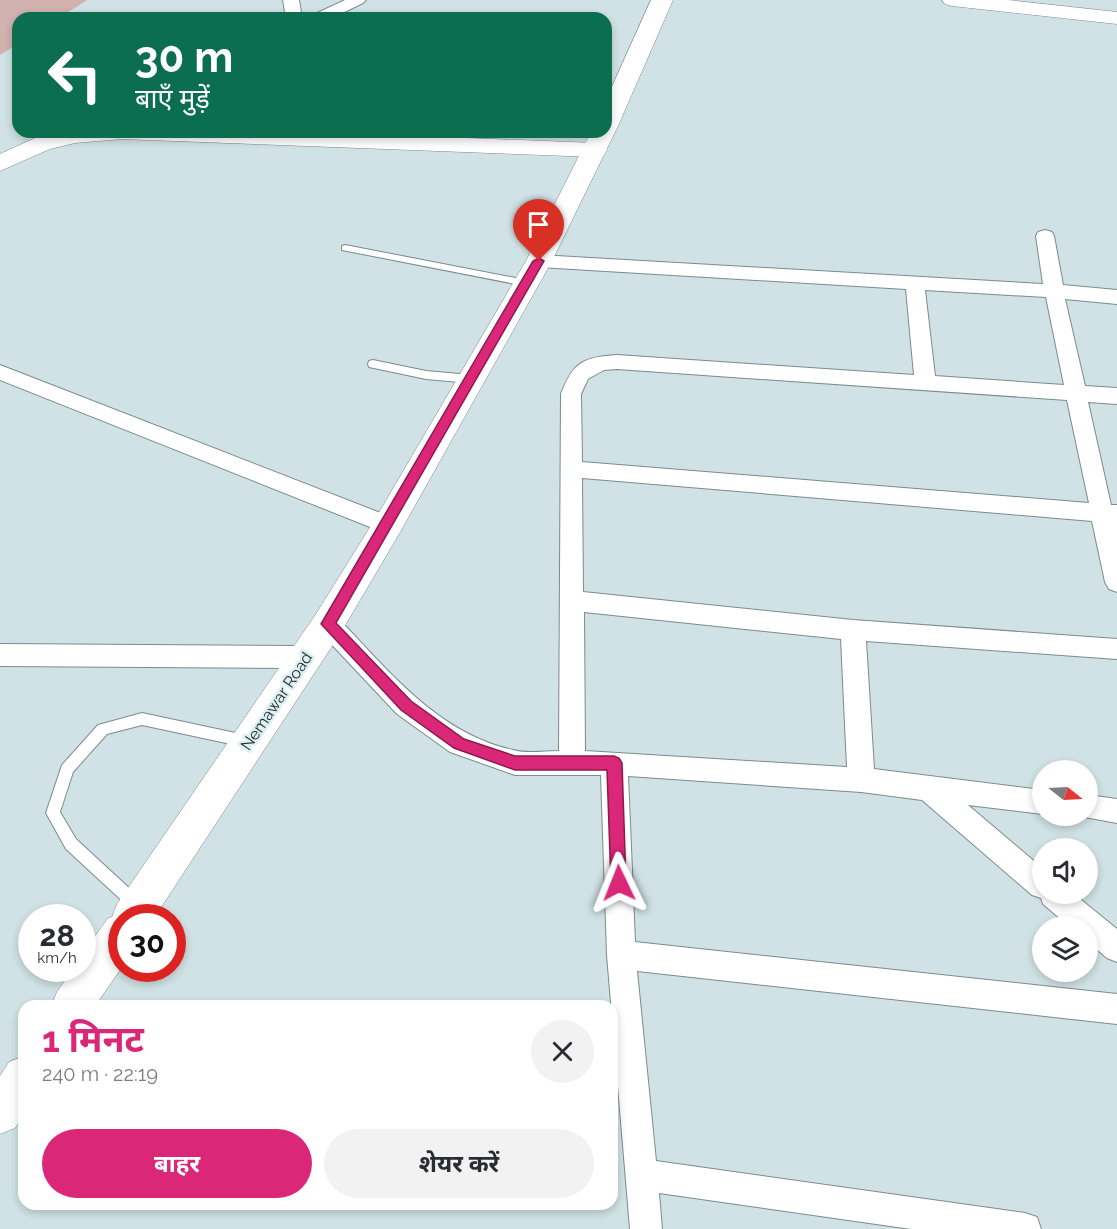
<!DOCTYPE html>
<html lang="hi">
<head>
<meta charset="utf-8">
<style>
	body { margin:0; font-family:Raleway,"Noto Sans Devanagari",sans-serif; background:#f2f2f3; color:#2b2b33; height:100vh; display:flex; flex-direction:column; font-size:22px; white-space:nowrap }
	* { box-sizing:border-box; margin:0 }
	p { font-size:20px; color:#7c7c81 }
	.icon { flex:none; width:33px; height:33px; fill:none; stroke:currentColor; stroke-width:2; stroke-linecap:round; stroke-linejoin:round }
	.map { position:relative; flex:1; overflow:hidden }
	.details { position:absolute; left:18px; top:1000px; width:600px; height:210px; display:flex; flex-direction:column; background:#fff; border-radius:18px; box-shadow:0 3px 9px #0003 }
	.details>* { flex:none }
	.hud { position:absolute; left:12px; top:12px; width:600px; height:126px; border-radius:18px; box-shadow:0 3px 9px #0003; background:#0b6e4f; color:#fff; overflow:hidden }
	.needle { width:39px; rotate:108deg }
	.tools { position:absolute; left:1032px; top:760px; display:grid; gap:12px }
	.tools a { display:grid; place-items:center; width:66px; height:66px; border-radius:50%; background:#fff; box-shadow:0 3px 9px #0003; font-size:30px }
	.speed { position:absolute; left:18px; top:904px; display:flex; gap:12px; font-size:30px; font-weight:700; text-align:center }
	.speed>* { display:grid; place-content:center; width:78px; height:78px; border-radius:50%; background:#fff; box-shadow:0 3px 9px #0003; line-height:1 }
	.speed small { font-size:15px; font-weight:400 }
	.speed .limit { border:9px solid #d22; background:#fff; color:#111 }
	.pin { position:absolute; display:grid; place-items:center; width:51px; height:51px; color:#fff; margin:-62px -26px; border-radius:50% 50% 50% 0; rotate:-45deg; box-shadow:0 0 6px #0007 }
	.pin .icon { rotate:45deg }
	.me { position:absolute; width:66px; margin:-33px; rotate:358deg; stroke-linejoin:round; filter:drop-shadow(0 0 4px #0008) }
	.turn { display:flex; align-items:center; gap:21px; height:126px; padding:0 24px; font-size:27px }
	.turn .icon { width:78px; height:78px; stroke-width:2.5 }
	.turn b { display:block; font-size:42px; line-height:51px }
	.round { display:grid; place-items:center; flex:none; width:63px; height:63px; border-radius:32px; background:#f2f2f3 }
	.head { display:flex; align-items:center; justify-content:space-between; height:102px; padding:0 24px }
	h1 { font-size:36px; font-weight:700; line-height:45px; color:#db2777 }
	.cta { display:flex; gap:12px; margin-top:auto; padding:12px 24px }
	.cta a { flex:1; height:69px; border-radius:36px; background:#db2777; color:#fff; font-size:24px; font-weight:700; line-height:69px; text-align:center }
	.cta a+a { background:#f2f2f3; color:#2b2b33 }
	.map>svg:first-child { display:block }
	.green { fill:#d2b1af }
	.lines { fill:none; stroke-linecap:round; stroke-linejoin:round }
	.service-casing { stroke:#7b8b8e; stroke-width:2 }
	.minor-casing { stroke:#7b8b8e; stroke-width:2 }
	.tertiary-casing { stroke:#7b8b8e; stroke-width:1 }
	.secondary-casing { stroke:#7b8b8e; stroke-width:1 }
	.trunk-casing { stroke:#7b8b8e; stroke-width:1 }
	.service { fill:#fff; fill-rule:evenodd }
	.minor { fill:#fff; fill-rule:evenodd }
	.tertiary { fill:#fff; fill-rule:evenodd }
	.secondary { fill:#fff; fill-rule:evenodd }
	.trunk { fill:#fff; fill-rule:evenodd }
	.route { fill:#db2777; stroke:#8e194d; stroke-width:1.5 }
	.labels { text-anchor:middle; stroke-width:5; stroke-linejoin:round; paint-order:stroke }
	.street-label { font-size:16px; fill:#272e2f; stroke:#ddeff2 }
</style>
</head>
<body>
<div class="map">
<svg width="1117" height="1229" viewBox="0 0 1117 1229">
	<rect width="100%" height="100%" fill="#d0e2e5"/>
	<!-- green -->
	<polygon class="green" points="0,0 87,0 59,18 18,18 18,44 0,55"/>
	<g class="lines">
		<defs>
			<g id="service">
				<polygon points="345,245 526,280 531,283 526,286 342,250 342,246"/>
				<polygon points="373,360 426,371 471,375 476,379 471,383 426,379 369,367 368,364 369,361"/>
				<polygon points="142,713 245,735 250,737 251,741 250,745 245,747 142,725 107,734 73,772 60,812 76,839 141,899 143,904 141,909 136,911 131,909 66,849 46,813 62,765 98,725"/>
			</g>
			<g id="minor">
				<polygon points="283,0 299,0 302,18 286,18"/>
				<polygon points="345,0 366,0 363,3 332,18 311,18 313,15"/>
				<path d="M1045,230L1052,232L1054,236L1063,285L1117,290V304L1065,299L1085,386L1117,388V404L1088,402L1111,505H1117V592L1109,589L1105,582L1092,521L582,478L583,592L853,620L1117,639V659L866,641L874,769L1042,790V814L968,805L1042,868V894H1074L1117,929V962L1107,958L1088,942V927H1070L1043,904L1041,898L1032,895L922,800L861,792L628,776L635,942L1117,994V1024L637,971L656,1161L1025,1213L1037,1217L1041,1229H911L659,1193L662,1229H630L607,955L601,775H515L450,752L397,714L319,631L316,624L319,617L328,614L337,617C388,670 437,733 513,750C527,754 545,751 559,751L561,394C573,363 582,357 617,355L914,375L906,289L539,267L532,265L529,261L532,257L539,255L1043,284L1036,236L1038,232ZM925,290L1046,297L1064,385L935,376ZM617,369L1067,400L1089,503L582,462L581,394L588,379L604,370ZM584,612L841,639L847,767L585,751Z"/>
				<polygon points="0,365 396,519 399,525 396,531 388,534 380,531 0,380"/>
				<polygon points="0,644 306,646 315,650 318,657 315,664 306,668 0,666"/>
				<polygon points="1088,795 1117,799 1117,823 1079,816 1088,816"/>
			</g>
			<polygon id="tertiary" points="942,0 1008,0 1117,12 1117,24 952,6 945,4"/>
			<polygon id="secondary" points="60,132 313,132 595,143 604,145 607,150 604,155 595,157 122,139 75,143 50,149 0,171 0,154 35,138"/>
			<g id="trunk">
				<polygon points="651,0 673,0 618,126 552,261 399,534 340,634 154,918 122,918 122,967 95,1006 51,1006 57,992 73,969 82,969 82,955 108,918 112,917 117,904 316,614 377,516 526,261 591,132 606,132 606,100"/>
				<polygon points="24,1056 24,1114 15,1128 0,1134 0,1076 9,1062"/>
			</g>
		</defs>
		<!-- service casing -->
		<use href="#service" class="service-casing"/>
		<!-- minor casing -->
		<use href="#minor" class="minor-casing"/>
		<!-- tertiary casing -->
		<use href="#tertiary" class="tertiary-casing"/>
		<!-- secondary casing -->
		<use href="#secondary" class="secondary-casing"/>
		<!-- trunk casing -->
		<use href="#trunk" class="trunk-casing"/>
		<!-- service -->
		<use href="#service" class="service"/>
		<!-- minor -->
		<use href="#minor" class="minor"/>
		<!-- tertiary -->
		<use href="#tertiary" class="tertiary"/>
		<!-- secondary -->
		<use href="#secondary" class="secondary"/>
		<!-- trunk -->
		<use href="#trunk" class="trunk"/>
	</g>
	<!-- route -->
	<polygon class="route" points="539,258 544,261 336,623 411,701 464,739 515,756 614,756 619,758 622,763 626,883 624,888 619,890 613,888 611,883 607,770 515,770 454,748 401,710 321,624 533,261"/>
	<g class="labels">
		<!-- street labels -->
		<g class="street-label">
			<text transform="translate(276 701) rotate(-56)" y="6">Nemawar Road</text>
		</g>
	</g>
</svg>
<div class="tools">
<a><svg class="needle" viewBox="-14 -14 28 28"><path d="M0-13l5 13h-10z" fill="#e53935"/><path d="M0 13l5-13h-10z" fill="#7c7c81"/></svg></a>
<a><svg class="icon" aria-label="sound" viewBox="0 0 24 24"><path d="M4 9h4l5-4v14l-5-4H4zM17 9q2 3 0 6"/></svg></a>
<a><svg class="icon" aria-label="layers" viewBox="0 0 24 24"><path d="M12 4l9 5-9 5-9-5zM3 14l9 5 9-5"/></svg></a>
</div>
<div class="speed"><div>28<small>km/h</small></div><div class="limit">30</div></div>
<div class="pin" style="left:539px;top:261px;background:#d93025"><svg class="icon" aria-label="arrive" viewBox="0 0 24 24"><path d="M6 21V4h12l-3 4 3 4H6"/></svg></div>
<svg class="me" style="left:619px;top:883px" viewBox="-20 -20 40 40"><path d="M0-17L14 15 0 8-14 15z" fill="#db2777" stroke="#fff" stroke-width="4"/></svg>
<div class="hud">
<div class="turn"><svg class="icon" aria-label="left" viewBox="0 0 24 24"><path d="M17 20v-9H6M10 6l-5 5 5 5"/></svg><div><b>30 m</b>बाएँ मुड़ें</div></div>
</div>
<section class="details">
<div class="head"><div><h1>1 मिनट</h1><p>240 m · 22:19</p></div><a class="round"><svg class="icon" aria-label="close" viewBox="0 0 24 24"><path d="M6 6l12 12M18 6L6 18"/></svg></a></div>
<div class="cta"><a>बाहर</a><a>शेयर करें</a></div>
</section>
</div>
</body>
</html>
